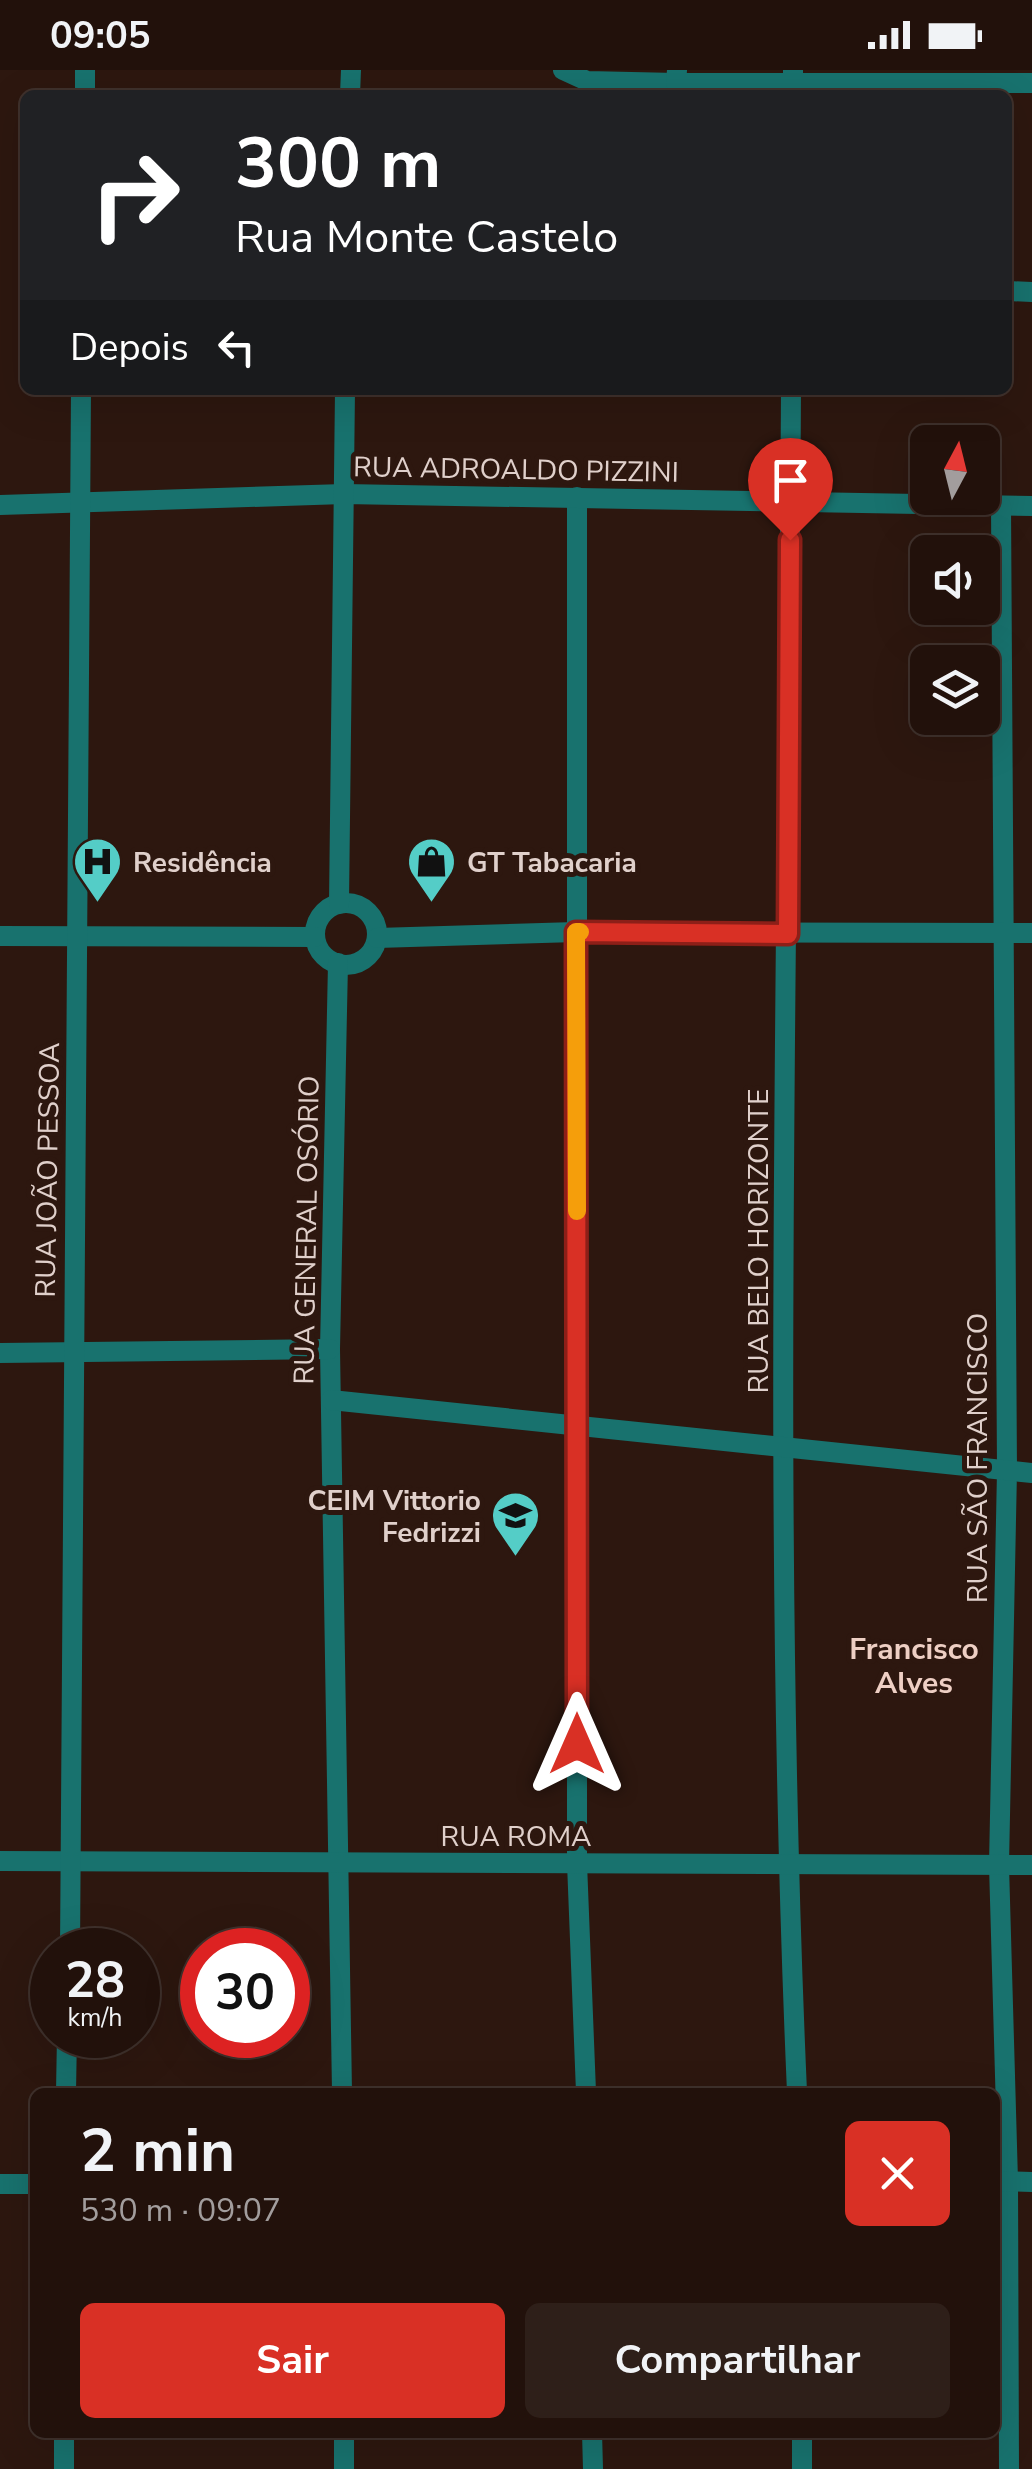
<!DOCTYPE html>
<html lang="pt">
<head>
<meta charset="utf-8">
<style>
	body { margin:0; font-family:"Nunito Sans",sans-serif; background:#2e1f19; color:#f1f3f6; height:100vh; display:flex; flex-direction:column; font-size:38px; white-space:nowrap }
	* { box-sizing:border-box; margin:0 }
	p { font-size:32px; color:#a29d9d }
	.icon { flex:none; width:55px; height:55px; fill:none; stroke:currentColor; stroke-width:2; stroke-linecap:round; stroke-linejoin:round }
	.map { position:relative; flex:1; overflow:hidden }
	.panel { position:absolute; left:30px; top:2018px; width:970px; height:350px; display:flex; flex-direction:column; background:#22110b; border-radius:15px; box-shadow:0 10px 40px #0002,0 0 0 2px #3f312c }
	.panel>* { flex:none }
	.hud { position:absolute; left:20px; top:20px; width:992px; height:305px; border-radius:15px; box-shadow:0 10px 40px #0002,0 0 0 2px #3f312c; background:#202124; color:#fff; overflow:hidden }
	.needle { width:65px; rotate:7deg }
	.fabs { position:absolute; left:910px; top:355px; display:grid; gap:20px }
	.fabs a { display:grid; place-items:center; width:90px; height:90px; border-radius:15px; background:#22110b; box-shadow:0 10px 40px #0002,0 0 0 2px #3f312c; font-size:50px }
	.speed { position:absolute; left:30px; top:1858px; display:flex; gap:20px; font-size:50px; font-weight:700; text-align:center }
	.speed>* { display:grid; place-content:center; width:130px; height:130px; border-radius:50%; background:#22110b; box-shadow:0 10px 40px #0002,0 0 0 2px #3f312c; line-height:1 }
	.speed small { font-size:25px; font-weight:400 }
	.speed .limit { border:15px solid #d22; background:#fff; color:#111 }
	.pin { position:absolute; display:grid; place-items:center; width:85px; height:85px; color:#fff; margin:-102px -42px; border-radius:50% 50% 50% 0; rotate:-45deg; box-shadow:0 0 10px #0007 }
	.pin .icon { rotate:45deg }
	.me { position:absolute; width:110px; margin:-55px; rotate:0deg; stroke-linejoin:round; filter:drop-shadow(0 0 8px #0008) }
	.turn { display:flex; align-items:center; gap:35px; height:210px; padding:0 50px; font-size:45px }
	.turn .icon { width:130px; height:130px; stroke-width:2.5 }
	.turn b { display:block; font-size:70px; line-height:85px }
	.then { display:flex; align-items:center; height:95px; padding:0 50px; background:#0003; gap:20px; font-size:38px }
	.round { display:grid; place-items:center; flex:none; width:105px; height:105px; border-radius:15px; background:#2e1f19 }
	.summary { display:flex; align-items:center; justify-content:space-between; height:170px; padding:0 50px }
	h1 { font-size:60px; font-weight:700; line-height:75px }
	.button { display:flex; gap:20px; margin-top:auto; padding:20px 50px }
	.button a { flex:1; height:115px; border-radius:15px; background:#d93025; color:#fff; font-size:40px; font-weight:700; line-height:115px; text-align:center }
	.button a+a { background:#2e1f19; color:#f1f3f6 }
	.status { display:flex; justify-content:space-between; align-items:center; height:70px; padding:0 50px; background:#22110b; direction:ltr }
	.status svg { height:28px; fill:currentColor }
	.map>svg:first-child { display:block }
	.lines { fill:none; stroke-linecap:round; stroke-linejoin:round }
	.minor { stroke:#18726e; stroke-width:20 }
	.tertiary { stroke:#18726e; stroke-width:20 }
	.route-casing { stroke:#8d1f18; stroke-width:25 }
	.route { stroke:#d93025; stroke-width:18 }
	.slow { stroke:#f59e0b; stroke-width:18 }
	.labels { text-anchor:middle; stroke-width:10; stroke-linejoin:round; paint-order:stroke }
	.street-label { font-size:28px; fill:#e0d0cb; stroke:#2d170f }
	.poi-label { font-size:28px; font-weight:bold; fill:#e0d0cb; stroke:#2d170f; text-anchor:start }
	.neighbourhood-label { font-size:30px; font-weight:bold; fill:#eecfc4; stroke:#2d170f }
</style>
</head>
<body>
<div class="status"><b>09:05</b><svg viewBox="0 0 49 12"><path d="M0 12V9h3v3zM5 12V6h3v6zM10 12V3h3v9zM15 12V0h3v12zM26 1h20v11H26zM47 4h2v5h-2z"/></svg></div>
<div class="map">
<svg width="1032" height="2399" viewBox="0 0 1032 2399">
	<rect width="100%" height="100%" fill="#2d170f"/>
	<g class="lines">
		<!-- minor -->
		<g class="minor">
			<polyline points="563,0 587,11 676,13"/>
			<polyline points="85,25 85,0"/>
			<polyline points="350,25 351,0"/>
			<polyline points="793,25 793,0"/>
			<polyline points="1008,221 1032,222"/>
			<path d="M791,320C788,887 772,1456 797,2022"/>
			<polyline points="577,427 577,1793 586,2022"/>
			<polyline points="0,435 344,424 1032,436"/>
			<polyline points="1001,436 1007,1401 999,1795 1008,2111 1009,2399"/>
			<circle cx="346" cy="864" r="31"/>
			<polyline points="339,834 345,320"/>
			<polyline points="0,866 315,867"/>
			<polyline points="377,868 576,862 1032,863"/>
			<polyline points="338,893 330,1279 342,2022"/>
			<polyline points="0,1283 330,1279"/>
			<polyline points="331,1330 1032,1403"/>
			<polyline points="0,1791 1032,1795"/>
			<polyline points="70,1880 81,320"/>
			<polyline points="66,2022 67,1965"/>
			<polyline points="997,2111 1032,2112"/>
			<polyline points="0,2114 35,2114"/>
			<polyline points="64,2362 64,2399"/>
			<polyline points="344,2362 344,2399"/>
			<polyline points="592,2362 593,2399"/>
			<polyline points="802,2362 802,2399"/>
		</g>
		<!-- tertiary -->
		<polyline class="tertiary" points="677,0 676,13 1032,13"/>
	</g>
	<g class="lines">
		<defs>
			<polyline id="route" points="577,1674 576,862 788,864 790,470"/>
		</defs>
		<!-- route casing -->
		<use href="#route" class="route-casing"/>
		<!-- route -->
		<use href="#route" class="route"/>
		<!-- slow -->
		<polyline class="slow" points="577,1141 576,862 580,862"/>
	</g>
	<!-- icons -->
	<defs>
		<symbol id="hospital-pin" viewBox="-11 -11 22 30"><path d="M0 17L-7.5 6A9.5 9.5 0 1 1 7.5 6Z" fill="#54cdc7" stroke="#2d170f"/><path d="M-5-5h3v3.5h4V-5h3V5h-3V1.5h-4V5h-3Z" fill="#111"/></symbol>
		<symbol id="shop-pin" viewBox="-11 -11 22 30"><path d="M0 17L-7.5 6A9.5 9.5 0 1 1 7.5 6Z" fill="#54cdc7" stroke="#2d170f"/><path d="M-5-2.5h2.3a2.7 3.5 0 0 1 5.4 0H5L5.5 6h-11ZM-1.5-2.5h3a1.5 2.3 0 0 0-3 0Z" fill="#111"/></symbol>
		<symbol id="school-pin" viewBox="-11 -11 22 30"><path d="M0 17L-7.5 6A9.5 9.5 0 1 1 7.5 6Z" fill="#54cdc7" stroke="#2d170f"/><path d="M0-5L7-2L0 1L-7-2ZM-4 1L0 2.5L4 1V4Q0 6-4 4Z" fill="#111"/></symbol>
	</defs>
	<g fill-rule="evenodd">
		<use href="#hospital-pin" x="70" y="764" width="55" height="75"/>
		<use href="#shop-pin" x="404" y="764" width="55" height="75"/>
		<use href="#school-pin" x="488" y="1418" width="55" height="75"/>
	</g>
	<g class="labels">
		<!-- street labels -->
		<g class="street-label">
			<text transform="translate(516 399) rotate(1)" y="10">RUA ADROALDO PIZZINI</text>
			<text transform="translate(47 1100) rotate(-89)" y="10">RUA JOÃO PESSOA</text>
			<text transform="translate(306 1160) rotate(-89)" y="10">RUA GENERAL OSÓRIO</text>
			<text transform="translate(758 1171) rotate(-90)" y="10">RUA BELO HORIZONTE</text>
			<text transform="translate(977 1388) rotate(-90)" y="10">RUA SÃO FRANCISCO</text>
			<text x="516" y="1776">RUA ROMA</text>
		</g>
		<!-- poi labels -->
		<g class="poi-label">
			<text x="133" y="802">Residência</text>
			<text x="467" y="802">GT Tabacaria</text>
			<text x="481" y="1440" text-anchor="end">CEIM Vittorio<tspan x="481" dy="32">Fedrizzi</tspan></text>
		</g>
		<!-- neighbourhood labels -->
		<g class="neighbourhood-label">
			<text x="914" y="1589">Francisco<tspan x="914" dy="34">Alves</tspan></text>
		</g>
	</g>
</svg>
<div class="fabs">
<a><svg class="needle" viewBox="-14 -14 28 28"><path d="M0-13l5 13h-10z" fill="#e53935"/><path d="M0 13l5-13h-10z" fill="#a29d9d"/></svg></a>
<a><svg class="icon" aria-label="sound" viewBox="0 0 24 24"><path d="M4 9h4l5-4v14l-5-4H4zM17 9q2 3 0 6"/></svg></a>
<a><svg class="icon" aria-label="layers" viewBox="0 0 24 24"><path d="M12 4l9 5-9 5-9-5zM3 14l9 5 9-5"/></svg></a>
</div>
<div class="speed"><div>28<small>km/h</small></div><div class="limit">30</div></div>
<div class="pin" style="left:790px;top:470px;background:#d93025"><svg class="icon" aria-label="arrive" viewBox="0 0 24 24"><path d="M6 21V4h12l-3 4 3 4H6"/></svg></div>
<svg class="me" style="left:577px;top:1674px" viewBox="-20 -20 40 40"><path d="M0-17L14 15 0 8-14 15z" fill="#d93025" stroke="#fff" stroke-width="4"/></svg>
<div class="hud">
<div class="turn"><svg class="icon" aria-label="right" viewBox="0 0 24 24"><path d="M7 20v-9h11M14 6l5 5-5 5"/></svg><div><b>300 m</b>Rua Monte Castelo</div></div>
<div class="then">Depois<svg class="icon" aria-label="left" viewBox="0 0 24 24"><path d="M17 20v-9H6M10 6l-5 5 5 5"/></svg></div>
</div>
<section class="panel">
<div class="summary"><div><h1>2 min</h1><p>530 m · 09:07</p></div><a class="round" style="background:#d93025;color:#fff"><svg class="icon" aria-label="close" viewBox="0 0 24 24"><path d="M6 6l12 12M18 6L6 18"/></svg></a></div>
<div class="button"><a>Sair</a><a>Compartilhar</a></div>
</section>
</div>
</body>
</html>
